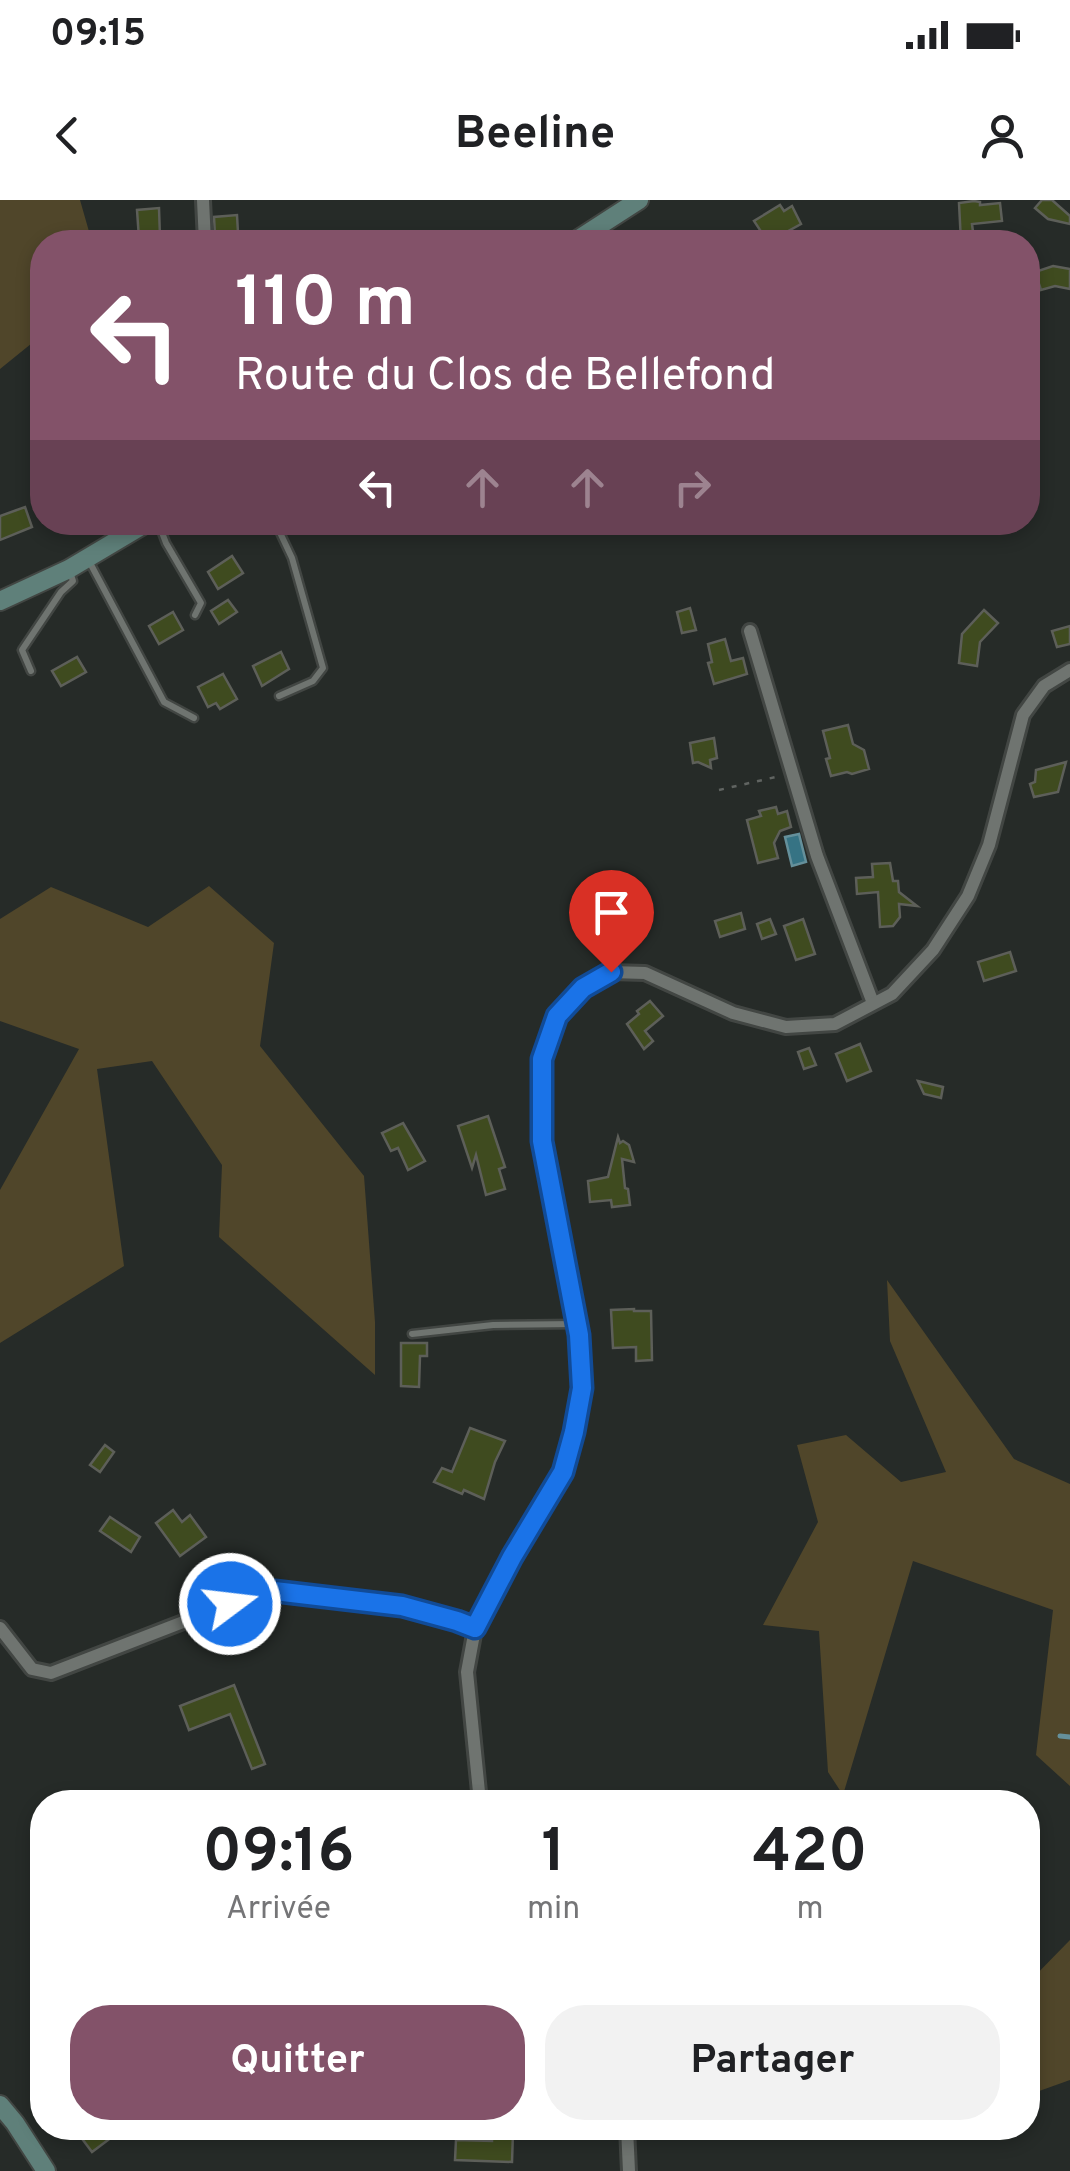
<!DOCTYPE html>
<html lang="fr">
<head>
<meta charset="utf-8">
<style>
	body { margin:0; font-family:Overpass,sans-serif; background:#f2f2f2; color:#202124; height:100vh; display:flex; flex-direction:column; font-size:38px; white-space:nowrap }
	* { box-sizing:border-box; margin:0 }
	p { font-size:32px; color:#757577 }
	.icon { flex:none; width:55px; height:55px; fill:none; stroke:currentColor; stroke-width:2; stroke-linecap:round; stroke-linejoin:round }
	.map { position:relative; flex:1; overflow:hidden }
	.side { position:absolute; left:30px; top:1590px; width:1010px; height:350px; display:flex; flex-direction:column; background:#fff; border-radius:40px; box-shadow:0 5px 15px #0003 }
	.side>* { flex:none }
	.hud { position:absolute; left:30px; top:30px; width:1010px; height:305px; border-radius:40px; box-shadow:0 5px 15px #0003; background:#835269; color:#fff; overflow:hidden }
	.pin { position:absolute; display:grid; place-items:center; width:85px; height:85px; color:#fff; margin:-102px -42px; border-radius:50% 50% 50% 0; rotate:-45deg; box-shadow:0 0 10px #0007 }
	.pin .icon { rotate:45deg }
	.me { position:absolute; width:110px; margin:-55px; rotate:75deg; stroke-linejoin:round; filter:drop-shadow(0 0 8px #0008) }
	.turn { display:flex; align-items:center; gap:35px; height:210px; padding:0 40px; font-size:45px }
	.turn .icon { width:130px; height:130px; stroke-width:2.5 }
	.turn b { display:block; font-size:70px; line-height:85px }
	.lanes { display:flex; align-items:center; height:95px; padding:0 40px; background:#0003; justify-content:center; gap:50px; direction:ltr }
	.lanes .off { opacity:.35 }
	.eta { display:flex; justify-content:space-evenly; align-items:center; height:170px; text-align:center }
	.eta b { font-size:60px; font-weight:700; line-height:70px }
	.action { display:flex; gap:20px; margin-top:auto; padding:20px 40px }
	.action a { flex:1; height:115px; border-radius:40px; background:#835269; color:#fff; font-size:40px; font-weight:700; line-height:115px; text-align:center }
	.action a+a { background:#f2f2f2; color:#202124 }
	.status { display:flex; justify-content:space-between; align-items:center; height:70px; padding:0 50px; background:#fff; direction:ltr }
	.status svg { height:28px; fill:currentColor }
	header { display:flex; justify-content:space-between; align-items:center; height:130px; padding:0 40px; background:#fff; font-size:45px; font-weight:700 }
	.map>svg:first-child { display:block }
	.green { fill:#50462a }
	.water { fill:#367384; stroke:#65909b; stroke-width:2.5 }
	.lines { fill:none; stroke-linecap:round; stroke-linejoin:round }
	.stream { stroke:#65909b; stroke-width:5 }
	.building { fill:#3f4b1f; stroke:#5d5f59; stroke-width:2.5 }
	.lane-casing { stroke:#424643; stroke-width:11 }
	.street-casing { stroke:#424643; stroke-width:18 }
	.secondary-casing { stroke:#424643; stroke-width:22 }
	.path { stroke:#606461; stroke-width:2.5; stroke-dasharray:5 8; stroke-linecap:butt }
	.lane { stroke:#6f7470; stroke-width:6 }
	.street { stroke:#6f7470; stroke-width:12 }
	.secondary { stroke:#5f807a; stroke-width:18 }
	.route-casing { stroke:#114b97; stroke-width:25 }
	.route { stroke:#1a73e8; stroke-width:18 }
</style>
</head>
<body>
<div class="status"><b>09:15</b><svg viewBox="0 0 49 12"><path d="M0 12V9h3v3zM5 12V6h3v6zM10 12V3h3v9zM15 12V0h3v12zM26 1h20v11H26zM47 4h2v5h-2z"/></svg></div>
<header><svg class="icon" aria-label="back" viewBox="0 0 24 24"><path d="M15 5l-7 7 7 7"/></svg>Beeline<svg class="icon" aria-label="person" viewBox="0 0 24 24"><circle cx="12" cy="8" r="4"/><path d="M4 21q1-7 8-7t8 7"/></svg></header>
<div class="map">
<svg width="1070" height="1971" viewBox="0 0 1070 1971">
	<rect width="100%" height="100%" fill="#262b28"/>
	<!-- green -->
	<g class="green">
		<polygon points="0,0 80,0 92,42 42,42 42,135 0,169"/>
		<polygon points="209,686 274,743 260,846 364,976 375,1122 375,1175 219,1037 222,965 152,861 97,869 124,1066 0,1143 0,990 79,849 0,821 0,719 51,687 148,727"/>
		<polygon points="887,1080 1014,1259 1070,1284 1070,1586 1036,1555 1053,1410 913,1361 843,1595 828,1572 819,1431 763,1425 818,1322 797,1245 846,1235 901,1282 946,1272 890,1141"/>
		<polygon points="1070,1740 1070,1880 1028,1895 1028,1783"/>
	</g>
	<!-- water -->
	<polygon class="water" points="799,634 806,662 792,666 785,637"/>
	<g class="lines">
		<!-- stream -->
		<polyline class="stream" points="1060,1536 1070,1537"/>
	</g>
	<!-- building -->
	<g class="building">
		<polygon points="1042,0 1052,0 1070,16 1070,24 1048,19 1035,8"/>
		<polygon points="974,1 980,2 980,5 1000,3 1002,21 972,24 974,40 961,42 959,3"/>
		<polygon points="780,5 784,11 792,6 801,24 768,42 754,21"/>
		<polygon points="159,8 160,37 139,39 137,10"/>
		<polygon points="237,15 238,33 215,35 214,17"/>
		<polygon points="1053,66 1070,69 1070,89 1055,86 1041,90 1035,72"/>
		<polygon points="25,307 32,327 0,340 0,316"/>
		<polygon points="232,356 243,373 218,389 208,372"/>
		<polygon points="228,400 237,412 219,424 211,411"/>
		<polygon points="690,408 696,430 682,433 677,412"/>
		<polygon points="984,410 998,423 980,442 977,466 959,463 962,434"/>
		<polygon points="173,412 183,430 159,444 149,426"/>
		<polygon points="1070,426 1070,444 1057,447 1052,431"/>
		<polygon points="725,439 731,461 743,458 747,474 714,484 708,463 712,462 708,444"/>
		<polygon points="281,452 289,469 262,486 253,466"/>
		<polygon points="77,457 86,472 61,486 52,471"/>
		<polygon points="223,474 237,499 220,509 216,503 208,507 198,487"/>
		<polygon points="848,525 853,544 864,550 869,569 852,574 847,572 831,576 826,559 830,558 823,531"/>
		<polygon points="714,538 717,558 710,560 711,568 698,562 693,563 690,543"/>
		<polygon points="1066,562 1058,592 1034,597 1030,584 1035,582 1036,570"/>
		<polygon points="776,607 778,614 787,611 791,627 780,631 774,643 778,658 758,663 747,620 761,616 759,611"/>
		<polygon points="890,663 893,681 898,681 899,692 917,706 899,704 900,717 893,726 880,727 878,692 857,694 856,678 873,677 872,664"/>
		<polygon points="741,713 745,729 720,737 715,721"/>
		<polygon points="770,719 776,734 762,739 757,724"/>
		<polygon points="803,719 815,754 796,760 784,726"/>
		<polygon points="1010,752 1016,771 984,781 978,762"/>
		<polygon points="650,801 663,816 645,831 653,841 644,849 627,824 639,814 637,811"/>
		<polygon points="860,844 871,871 847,881 836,854"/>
		<polygon points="809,848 816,865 804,869 798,852"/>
		<polygon points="918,881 943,887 941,898 924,894"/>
		<polygon points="488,916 505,967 499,969 505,989 486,995 476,955 472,968 458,926"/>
		<polygon points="403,923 425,961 408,970 398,948 391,951 382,933"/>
		<polygon points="618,937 620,943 623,941 629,945 634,962 622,959 625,988 628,989 630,1005 612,1007 611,1000 590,1002 588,981 608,977"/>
		<polygon points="634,1109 634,1111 651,1111 652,1160 636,1161 636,1147 613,1148 611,1110"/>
		<polygon points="401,1143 427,1143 427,1156 420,1156 419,1187 401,1186"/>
		<polygon points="470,1228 505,1241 495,1262 484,1299 464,1290 462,1294 434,1282 442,1268 452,1272"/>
		<polygon points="105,1245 114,1252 100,1272 90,1265"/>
		<polygon points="173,1310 182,1322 190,1315 206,1337 180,1356 156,1323"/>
		<polygon points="110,1317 140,1337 131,1352 100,1331"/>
		<polygon points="234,1485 265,1564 252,1569 230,1514 189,1530 180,1506"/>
		<polygon points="74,1928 99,1928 108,1940 92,1952"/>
		<polygon points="492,1931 513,1932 512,1962 455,1960 456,1940 492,1941"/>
	</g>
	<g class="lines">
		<defs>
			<g id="lane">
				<polyline points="158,322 166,343 201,403 195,415"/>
				<polyline points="275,322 292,358 323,468 313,481 279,496"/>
				<polyline points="89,361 164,502 194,518"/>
				<polyline points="31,471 22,450 61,392 73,381 70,372"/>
				<polyline points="412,1134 493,1125 576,1124"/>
			</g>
			<g id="street">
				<polyline points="203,0 205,42"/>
				<polyline points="750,431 817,656 873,803"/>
				<polyline points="0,1428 32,1469 51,1473 266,1390 402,1406 457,1421 475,1429"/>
				<polyline points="480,1602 467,1472 475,1429 512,1357 563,1272 574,1233 582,1188 579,1135 542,941 542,859 557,817 583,789 611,772 645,773 733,813 786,827 835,824 892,794 933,750 968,696 989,645 1023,515 1044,486 1070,470"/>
				<polyline points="627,1928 629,1971"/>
			</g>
			<g id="secondary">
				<polyline points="574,42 639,0"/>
				<polyline points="0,401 69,369 148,322"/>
				<polyline points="0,1905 15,1923 46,1971"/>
			</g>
		</defs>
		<!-- lane casing -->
		<use href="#lane" class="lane-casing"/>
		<!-- street casing -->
		<use href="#street" class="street-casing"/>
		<!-- secondary casing -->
		<use href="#secondary" class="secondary-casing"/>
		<!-- path -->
		<polyline class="path" points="719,590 780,576"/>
		<!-- lane -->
		<use href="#lane" class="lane"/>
		<!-- street -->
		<use href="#street" class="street"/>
		<!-- secondary -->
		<use href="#secondary" class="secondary"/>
	</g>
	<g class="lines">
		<defs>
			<polyline id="route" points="230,1404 266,1390 402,1406 457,1421 475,1428 512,1357 563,1272 574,1232 582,1188 579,1135 542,941 542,859 557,816 583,788 611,772"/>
		</defs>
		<!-- route casing -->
		<use href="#route" class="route-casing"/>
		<!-- route -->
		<use href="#route" class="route"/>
	</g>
</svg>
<div class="pin" style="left:611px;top:772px;background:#d93025"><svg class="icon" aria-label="arrive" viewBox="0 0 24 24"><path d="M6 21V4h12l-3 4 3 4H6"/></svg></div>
<svg class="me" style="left:230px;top:1404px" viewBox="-20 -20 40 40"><circle r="17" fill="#1a73e8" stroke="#fff" stroke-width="3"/><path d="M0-11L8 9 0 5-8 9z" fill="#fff"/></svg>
<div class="hud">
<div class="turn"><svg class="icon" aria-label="left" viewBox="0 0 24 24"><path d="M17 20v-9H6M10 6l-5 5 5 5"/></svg><div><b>110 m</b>Route du Clos de Bellefond</div></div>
<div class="lanes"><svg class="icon" aria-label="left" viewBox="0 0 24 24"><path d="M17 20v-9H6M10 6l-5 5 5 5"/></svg><svg class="icon off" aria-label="ahead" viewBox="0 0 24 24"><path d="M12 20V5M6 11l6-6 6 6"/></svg><svg class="icon off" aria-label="ahead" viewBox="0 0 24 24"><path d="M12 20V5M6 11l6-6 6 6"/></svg><svg class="icon off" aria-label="right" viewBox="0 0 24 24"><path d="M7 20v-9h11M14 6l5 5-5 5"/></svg></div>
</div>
<section class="side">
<div class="eta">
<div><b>09:16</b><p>Arrivée</p></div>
<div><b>1</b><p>min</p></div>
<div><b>420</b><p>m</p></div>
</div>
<div class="action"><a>Quitter</a><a>Partager</a></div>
</section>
</div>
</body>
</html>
